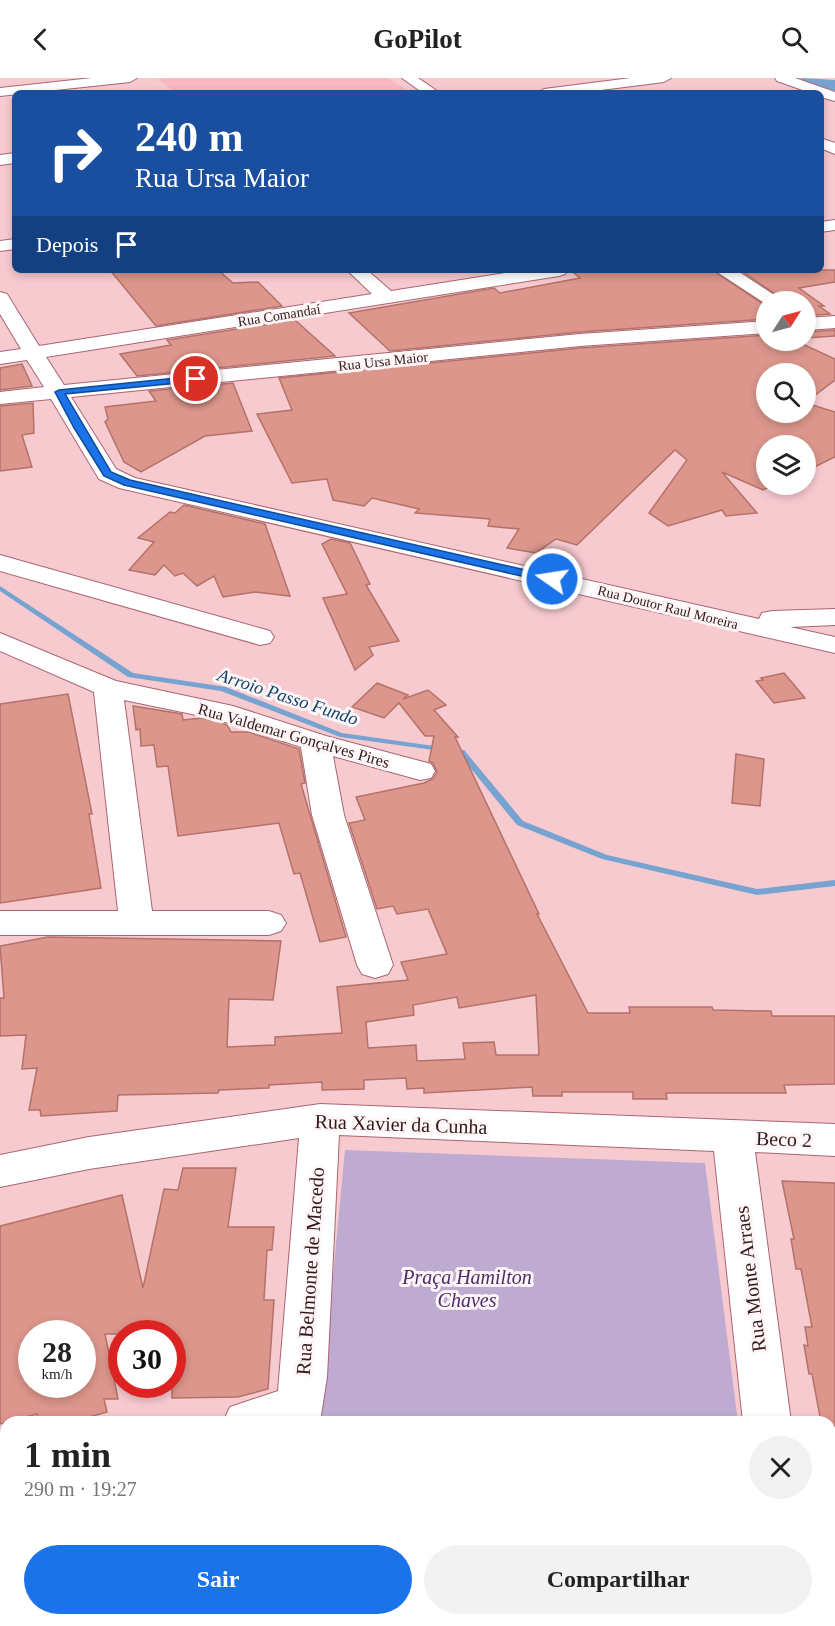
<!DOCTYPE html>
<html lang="pt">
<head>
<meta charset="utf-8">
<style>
	body { margin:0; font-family:"Times New Roman",serif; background:#f2f2f2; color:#222; height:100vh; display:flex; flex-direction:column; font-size:22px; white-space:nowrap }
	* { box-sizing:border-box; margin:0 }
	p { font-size:20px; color:#767676 }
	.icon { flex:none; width:33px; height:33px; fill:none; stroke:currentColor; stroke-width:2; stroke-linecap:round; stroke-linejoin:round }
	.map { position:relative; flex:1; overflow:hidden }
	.drawer { position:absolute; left:0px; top:1338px; width:836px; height:210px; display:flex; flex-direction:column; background:#fff; border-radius:18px 18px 0 0; box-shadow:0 3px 9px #0003 }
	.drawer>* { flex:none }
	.top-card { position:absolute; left:12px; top:12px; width:812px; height:183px; border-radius:9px; box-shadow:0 3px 9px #0003; background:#1a4fa0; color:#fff; overflow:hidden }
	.needle { width:39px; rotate:54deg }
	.controls { position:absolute; left:756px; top:213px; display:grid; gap:12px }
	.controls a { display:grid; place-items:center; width:60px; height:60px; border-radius:50%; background:#fff; box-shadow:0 3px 9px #0003; font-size:30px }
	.speed { position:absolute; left:18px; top:1242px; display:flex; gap:12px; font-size:30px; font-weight:700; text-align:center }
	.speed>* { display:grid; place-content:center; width:78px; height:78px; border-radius:50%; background:#fff; box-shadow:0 3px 9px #0003; line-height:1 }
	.speed small { font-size:15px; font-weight:400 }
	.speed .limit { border:9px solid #d22; background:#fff; color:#111 }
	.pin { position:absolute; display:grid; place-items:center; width:51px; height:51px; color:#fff; margin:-26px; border:3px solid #fff; border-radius:50%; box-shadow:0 2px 6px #0007 }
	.me { position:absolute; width:66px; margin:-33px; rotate:283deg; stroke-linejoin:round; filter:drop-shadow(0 0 4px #0008) }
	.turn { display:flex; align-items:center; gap:21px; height:126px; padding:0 24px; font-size:27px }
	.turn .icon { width:78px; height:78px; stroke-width:2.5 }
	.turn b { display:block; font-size:42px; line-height:51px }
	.then { display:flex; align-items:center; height:57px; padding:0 24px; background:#0003; gap:12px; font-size:22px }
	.round { display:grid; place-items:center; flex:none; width:63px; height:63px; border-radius:32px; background:#f2f2f2 }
	.headline { display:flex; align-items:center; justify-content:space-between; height:102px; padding:0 24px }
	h1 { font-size:36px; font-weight:600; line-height:45px }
	.cta { display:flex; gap:12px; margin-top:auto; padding:12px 24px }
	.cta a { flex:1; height:69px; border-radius:36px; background:#1a73e8; color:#fff; font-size:24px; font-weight:600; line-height:69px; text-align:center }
	.cta a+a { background:#f2f2f2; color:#222 }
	header { display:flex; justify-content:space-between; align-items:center; height:78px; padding:0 24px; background:#fff; font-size:27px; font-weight:600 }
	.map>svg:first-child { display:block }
	.built { fill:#fab8c1 }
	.green { fill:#bfabd1 }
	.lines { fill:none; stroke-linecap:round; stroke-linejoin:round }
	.stream { fill:#76a3cf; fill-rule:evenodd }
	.river { fill:#76a3cf; fill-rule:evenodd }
	.building { fill:#dc968b; stroke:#b47268; stroke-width:1.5; fill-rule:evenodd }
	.minor-casing { stroke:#a86671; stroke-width:2 }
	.major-casing { stroke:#a86671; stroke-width:2 }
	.minor { fill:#fff; fill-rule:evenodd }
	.major { fill:#fff; fill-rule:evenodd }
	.route { fill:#1a73e8; stroke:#114b97; stroke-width:1.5 }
	.labels { text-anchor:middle; stroke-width:6; stroke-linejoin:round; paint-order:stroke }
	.far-street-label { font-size:14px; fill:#33181d; stroke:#fef6f7 }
	.street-label { font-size:16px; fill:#33181d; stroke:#fef6f7 }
	.water-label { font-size:18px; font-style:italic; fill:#11426d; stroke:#fef6f7 }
	.near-street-label { font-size:20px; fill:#33181d; stroke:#fef6f7 }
	.near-park-label { font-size:20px; font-style:italic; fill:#502a6a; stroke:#fef6f7 }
</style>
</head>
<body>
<header><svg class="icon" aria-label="back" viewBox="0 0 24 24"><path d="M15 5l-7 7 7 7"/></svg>GoPilot<svg class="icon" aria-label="search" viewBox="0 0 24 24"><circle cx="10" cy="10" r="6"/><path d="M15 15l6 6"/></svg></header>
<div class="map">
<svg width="835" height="1548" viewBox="0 0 835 1548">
	<rect width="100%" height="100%" fill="#f7cad0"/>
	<!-- built -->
	<polygon class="built" points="168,0 388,0 412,15 175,15 158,1"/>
	<!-- green -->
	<g class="green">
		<polygon points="345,1072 705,1085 738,1344 319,1344"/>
		<polygon points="300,1542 763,1542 764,1548 300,1548"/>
	</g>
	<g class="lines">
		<!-- stream -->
		<g class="stream">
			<polygon points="0,508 133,595 226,609 342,655 441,669 445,671 441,673 340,659 221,613 128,599 0,513"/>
			<polygon points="451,671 464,672 523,743 607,777 757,811 835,802 835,808 757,817 602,781 517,747 459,676 451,675 450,673"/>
		</g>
		<!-- river -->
		<polygon class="river" points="801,0 835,2 835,15 804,4"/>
	</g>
	<!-- building -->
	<g class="building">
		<polygon points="110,192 218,192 233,205 258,204 282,228 156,248"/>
		<polygon points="570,192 712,192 766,228 766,241 580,254 390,273 349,235 494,210 500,215 580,200"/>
		<polygon points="740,192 835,192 835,204 799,210 824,228 819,228 830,236 806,238 806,224 787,224"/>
		<polygon points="295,242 335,278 137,298 120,276 171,267 167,262"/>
		<polygon points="835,252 835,258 806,260 806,254"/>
		<polygon points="766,257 766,262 794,262 835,281 835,302 806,324 806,296 766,296 766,334 806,334 806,325 835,334 835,379 806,393 806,368 766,368 766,406 775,406 763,412 722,394 757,435 726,438 722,432 668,448 649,435 687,382 675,372 577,467 556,461 536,475 507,470 519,451 488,448 490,441 415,435 419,431 372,420 364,428 333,422 327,401 292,405 257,336 292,332 279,300 580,270"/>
		<polygon points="22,286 32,308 0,312 0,290"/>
		<polygon points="233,305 252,353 205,358 141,394 124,384 105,344 108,341 105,329 156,323 149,313"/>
		<polygon points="33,325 34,355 22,357 32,389 0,393 0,328"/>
		<polygon points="184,427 265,446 290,518 255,514 223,519 214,498 197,508 183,495 175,498 164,487 155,497 129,492 154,464 138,460 170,434 175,435"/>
		<polygon points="331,461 350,465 370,506 366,507 399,563 369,569 373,577 355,592 323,520 347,516 322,466"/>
		<polygon points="784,595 805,620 774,625 756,603 763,602 761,600"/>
		<path d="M377,605L408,617L403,621L428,612L446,627L434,632L458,659H455L539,836H537L588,935H630L629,929H712L713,932L771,933L772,938H835V1006L784,1007L786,1015H666L667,1021H633V1014H562V1018H533L532,1009L424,1015V1010L407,1011L406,1000L364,1002V1011L322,1012V1004L269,1007V1010L219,1012L218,1015L118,1017L117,1033L41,1038L40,1032H29L37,990L22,991L26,957L0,958V920H4L0,868L48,859L281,863L273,922L229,921L227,969L275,967V959L342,955L337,909L408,902L401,884L447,876L428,831L397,836L393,828L377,831L349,745L365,742L356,719L424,705L433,701L437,694L433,685L429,683L434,658H425L399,625L384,640L352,629ZM536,917L539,977H496L494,964L463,965L465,981L417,983L416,967L368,970L366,944L414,937L413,927L457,919L459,930Z"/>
		<polygon points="68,616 92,736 89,736 101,810 0,825 0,626"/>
		<polygon points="133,628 182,636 183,642 202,640 215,643 227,647 231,654 249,654 299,671 305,705 301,706 346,859 320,864 300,795 294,796 279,745 178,758 168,688 157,689 154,667 141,668 140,651 136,652"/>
		<polygon points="736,676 764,681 760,728 732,725"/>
		<path d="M183,1090H236L228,1149H274L272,1172H267L264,1222H274L268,1311L238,1319L172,1320V1256H105L118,1321H104L107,1334L72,1344H38L37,1336L0,1346V1148L122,1117L143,1210L164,1111L178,1112ZM32,1256H82V1306H32Z"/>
		<polygon points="782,1103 835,1105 835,1360 830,1361 830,1344 821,1344 812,1296 809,1296 804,1267 808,1268 805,1249 812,1249 801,1191 796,1191 791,1161 794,1161"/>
	</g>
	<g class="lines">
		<defs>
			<g id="minor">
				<polygon points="92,0 137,0 130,4 0,18 0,10"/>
				<polygon points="402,0 418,0 440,15 423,15"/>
				<polygon points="631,0 671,0 664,4 577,15 537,15 544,11"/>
				<polygon points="820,60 835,65 835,76 820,70"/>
				<polygon points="15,75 15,85 0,87 0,77"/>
				<polygon points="835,142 835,152 820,154 820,144"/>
				<polygon points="15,161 15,171 0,173 0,163"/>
				<polygon points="347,192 367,192 391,213 524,192 568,192 565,196 559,198 46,279 64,307 580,256 766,243 766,255 580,268 71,319 116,391 135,400 759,541 762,535 772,533 835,531 835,547 790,549 835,559 835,575 119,410 99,401 51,321 0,326 0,314 44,309 27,282 0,286 0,274 21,271 0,236 0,214 7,216 39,268 372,216"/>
				<polygon points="714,192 736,192 785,224 766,224 766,226"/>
				<polygon points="835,238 835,250 806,252 806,240"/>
				<polygon points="0,477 270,553 274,559 270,565 260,567 0,493"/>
				<polygon points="0,555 116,603 233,628 326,658 431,686 435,693 431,700 420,702 333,678 344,737 393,887 388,896 375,900 362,896 357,887 312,737 301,669 216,641 124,622 152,833 269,833 281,837 286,845 281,853 269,857 0,857 0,833 118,833 94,614 0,573"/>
				<polygon points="320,1026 835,1046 835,1078 755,1074 791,1344 743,1344 714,1073 339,1057 327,1299 320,1344 223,1344 230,1329 278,1313 299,1060 89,1091 0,1109 0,1077 89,1059"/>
				<polygon points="6,1392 6,1440 0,1442 0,1394"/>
				<rect x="249" y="1542" width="52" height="6"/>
				<polygon points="764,1542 816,1542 817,1548 765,1548"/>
			</g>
			<polygon id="major" points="775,0 795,0 835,14 835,23 820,19 820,15 811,15 777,3"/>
		</defs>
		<!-- minor casing -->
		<use href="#minor" class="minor-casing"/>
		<!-- major casing -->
		<use href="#major" class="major-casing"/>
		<!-- minor -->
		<use href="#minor" class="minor"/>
		<!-- major -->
		<use href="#major" class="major"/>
	</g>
	<!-- route -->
	<polygon class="route" points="196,298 201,301 199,303 65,316 111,394 130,402 552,498 558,501 552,505 124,407 104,398 74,350 55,314 59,312"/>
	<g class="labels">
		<!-- far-street labels -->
		<g class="far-street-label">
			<text transform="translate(279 237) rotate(-9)" y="5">Rua Comandaí</text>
			<text transform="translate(383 283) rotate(-6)" y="5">Rua Ursa Maior</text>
			<text transform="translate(668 529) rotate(14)" y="5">Rua Doutor Raul Moreira</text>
		</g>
		<!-- street labels -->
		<g class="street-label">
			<text transform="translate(294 657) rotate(16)" y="6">Rua Valdemar Gonçalves Pires</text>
		</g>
		<!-- water labels -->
		<g class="water-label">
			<text transform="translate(288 619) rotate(18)" y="6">Arroio Passo Fundo</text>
		</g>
		<!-- near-street labels -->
		<g class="near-street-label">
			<text transform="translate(401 1046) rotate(2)" y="7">Rua Xavier da Cunha</text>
			<text transform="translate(784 1061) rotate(2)" y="7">Beco 2</text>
			<text transform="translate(310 1193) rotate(-86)" y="7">Rua Belmonte de Macedo</text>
			<text transform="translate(750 1201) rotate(-97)" y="7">Rua Monte Arraes</text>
		</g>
		<!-- near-park labels -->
		<g class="near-park-label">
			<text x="467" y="1206">Praça Hamilton<tspan x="467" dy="23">Chaves</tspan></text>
		</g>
	</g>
</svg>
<div class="controls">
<a><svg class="needle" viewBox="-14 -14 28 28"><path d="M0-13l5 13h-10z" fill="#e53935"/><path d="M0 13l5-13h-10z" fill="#767676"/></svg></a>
<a><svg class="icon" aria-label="search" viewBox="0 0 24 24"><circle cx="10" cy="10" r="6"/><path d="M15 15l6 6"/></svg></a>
<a><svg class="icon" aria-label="layers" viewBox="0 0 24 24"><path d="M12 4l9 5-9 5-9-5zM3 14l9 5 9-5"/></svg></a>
</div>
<div class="speed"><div>28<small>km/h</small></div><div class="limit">30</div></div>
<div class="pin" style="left:196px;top:301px;background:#d93025"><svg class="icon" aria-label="arrive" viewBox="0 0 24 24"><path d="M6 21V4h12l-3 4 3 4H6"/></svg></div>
<svg class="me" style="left:552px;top:501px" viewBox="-20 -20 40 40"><circle r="17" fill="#1a73e8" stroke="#fff" stroke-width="3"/><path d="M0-11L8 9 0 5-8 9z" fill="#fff"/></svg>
<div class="top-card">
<div class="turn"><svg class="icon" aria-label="right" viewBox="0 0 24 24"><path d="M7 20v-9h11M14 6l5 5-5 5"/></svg><div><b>240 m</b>Rua Ursa Maior</div></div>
<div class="then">Depois<svg class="icon" aria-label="arrive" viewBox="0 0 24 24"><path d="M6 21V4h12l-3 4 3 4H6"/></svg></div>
</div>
<section class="drawer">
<div class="headline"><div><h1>1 min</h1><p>290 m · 19:27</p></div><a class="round"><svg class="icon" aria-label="close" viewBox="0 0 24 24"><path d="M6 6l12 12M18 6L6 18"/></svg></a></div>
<div class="cta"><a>Sair</a><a>Compartilhar</a></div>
</section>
</div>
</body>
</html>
